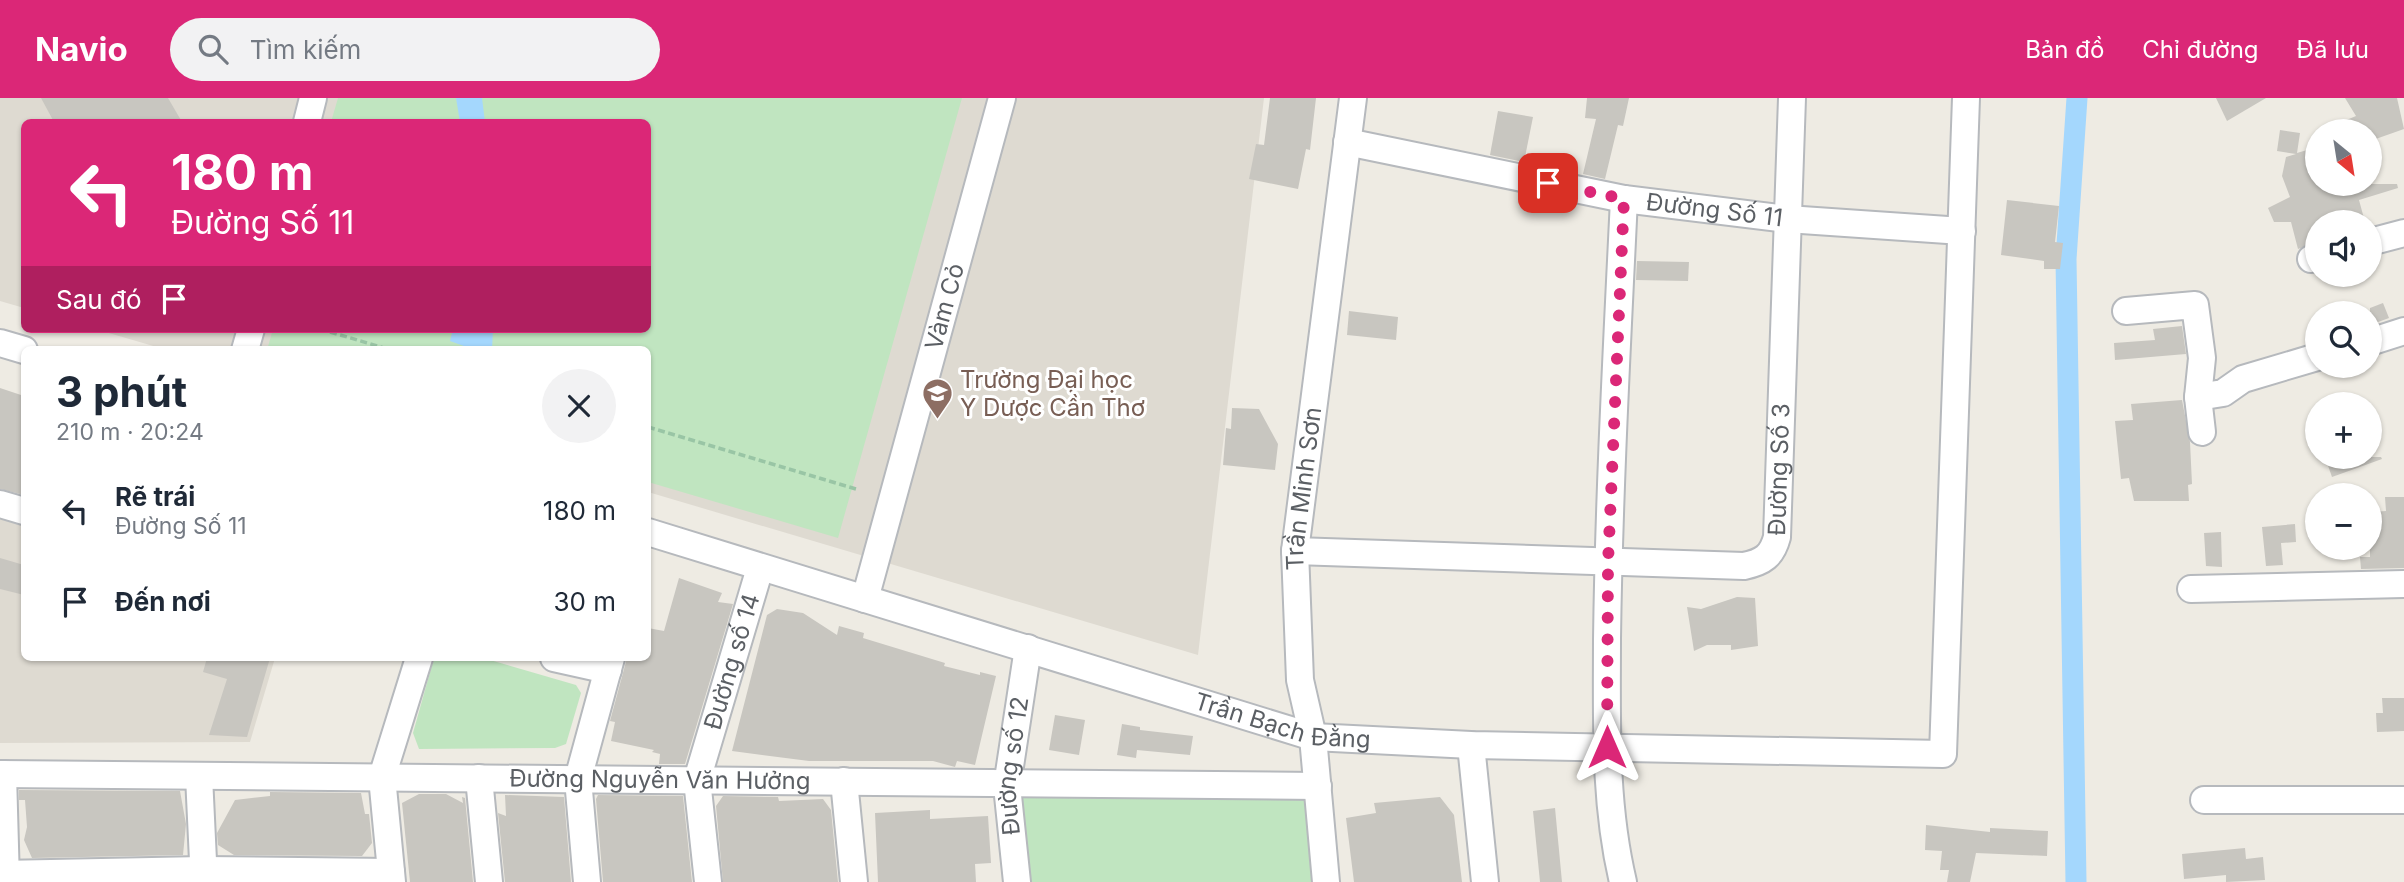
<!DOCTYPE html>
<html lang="vi">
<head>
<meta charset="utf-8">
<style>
	body { margin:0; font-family:Inter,sans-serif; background:#f2f2f3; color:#1f2937; height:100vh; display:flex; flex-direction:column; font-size:26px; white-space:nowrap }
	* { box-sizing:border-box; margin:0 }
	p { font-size:23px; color:#747a83 }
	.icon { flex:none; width:38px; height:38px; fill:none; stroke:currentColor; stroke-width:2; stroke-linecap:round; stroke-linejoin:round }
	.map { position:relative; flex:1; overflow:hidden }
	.panel { position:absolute; left:21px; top:248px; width:630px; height:315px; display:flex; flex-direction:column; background:#fff; border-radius:10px; box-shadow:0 2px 5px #0004 }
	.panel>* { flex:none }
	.hud { position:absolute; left:21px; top:21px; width:630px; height:214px; border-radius:10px; box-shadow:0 2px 5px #0004; background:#db2777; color:#fff; overflow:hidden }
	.needle { width:46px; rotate:150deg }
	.fabs { position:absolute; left:2305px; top:21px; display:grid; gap:14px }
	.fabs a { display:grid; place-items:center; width:77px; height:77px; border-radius:50%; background:#fff; box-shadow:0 2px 5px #0004; font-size:35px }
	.pin { position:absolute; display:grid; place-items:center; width:60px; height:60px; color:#fff; margin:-30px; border-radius:14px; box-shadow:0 4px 10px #0006 }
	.me { position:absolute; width:77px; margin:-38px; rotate:0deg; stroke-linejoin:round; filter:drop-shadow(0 0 5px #0008) }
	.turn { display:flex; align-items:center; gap:24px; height:147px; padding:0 35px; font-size:32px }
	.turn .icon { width:91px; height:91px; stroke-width:2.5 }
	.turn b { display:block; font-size:49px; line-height:60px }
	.then { display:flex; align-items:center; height:66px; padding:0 35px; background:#0003; gap:14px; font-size:26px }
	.round { display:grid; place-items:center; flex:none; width:74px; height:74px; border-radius:37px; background:#f2f2f3 }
	.head { display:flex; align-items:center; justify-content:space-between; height:119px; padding:0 35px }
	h1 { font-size:42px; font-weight:700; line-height:52px }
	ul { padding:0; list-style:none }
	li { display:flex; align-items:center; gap:21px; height:91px; padding:0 35px }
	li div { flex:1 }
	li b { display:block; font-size:26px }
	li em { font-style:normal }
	header { display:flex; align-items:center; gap:42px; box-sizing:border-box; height:98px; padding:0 35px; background:#db2777; color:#fff }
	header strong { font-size:33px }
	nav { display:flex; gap:38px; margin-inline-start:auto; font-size:24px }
	.search { width:490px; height:63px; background:#f2f2f3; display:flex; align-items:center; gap:18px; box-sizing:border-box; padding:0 24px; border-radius:38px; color:#747a83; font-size:26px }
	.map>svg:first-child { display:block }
	.education { fill:#dedad1 }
	.green { fill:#c0e5c0 }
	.water { fill:#a4d7fd }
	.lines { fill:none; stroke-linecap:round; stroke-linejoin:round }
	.canal { stroke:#a4d7fd; stroke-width:21 }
	.building { fill:#c8c6c0 }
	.minor-casing { stroke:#b6b9bd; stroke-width:30 }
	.path { stroke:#99c5a5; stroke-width:3.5; stroke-dasharray:7 3.5; stroke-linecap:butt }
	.minor { stroke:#fff; stroke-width:26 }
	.route { stroke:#db2777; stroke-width:12; stroke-dasharray:0 21.6 }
	.labels { text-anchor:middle; stroke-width:6; stroke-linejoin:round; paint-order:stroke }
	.street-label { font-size:24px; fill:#5b5f64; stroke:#fff }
	.education-label { font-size:24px; fill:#785e54; stroke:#fff; text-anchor:start }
</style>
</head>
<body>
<header>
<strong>Navio</strong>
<div class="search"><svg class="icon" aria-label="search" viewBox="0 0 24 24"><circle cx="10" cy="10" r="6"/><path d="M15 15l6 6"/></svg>Tìm kiếm</div>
<nav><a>Bản đồ</a><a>Chỉ đường</a><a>Đã lưu</a></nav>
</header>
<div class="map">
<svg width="2404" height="784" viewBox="0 0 2404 784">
	<rect width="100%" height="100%" fill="#eeebe3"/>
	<!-- education -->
	<g class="education">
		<polygon points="0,0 1264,0 1198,557 648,394 648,252 167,252 95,231 648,231 648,24 24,24 24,210 0,203"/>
		<polygon points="0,421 24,428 24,560 275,560 250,644 0,645"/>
	</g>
	<!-- green -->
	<g class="green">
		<polygon points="338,0 962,0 838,440 648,384 648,252 267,252 273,231 648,231 648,24 331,24"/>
		<polygon points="434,560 483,560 576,587 581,595 566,646 555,650 419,651 413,635"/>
		<polygon points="1021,692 1303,701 1308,710 1316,784 1027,784"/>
	</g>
	<!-- water -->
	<g class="water">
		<polygon points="456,0 482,0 485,24 460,24"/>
		<polygon points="453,231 493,231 492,252 475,252 450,243"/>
	</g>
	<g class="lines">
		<!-- canal -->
		<polyline class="canal" points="2076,784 2066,161 2077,0"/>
	</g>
	<!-- building -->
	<g class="building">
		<polygon points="41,0 168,0 182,24 54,24"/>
		<polygon points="1270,0 1316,0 1310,52 1306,51 1298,91 1249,81 1256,46 1264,47"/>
		<polygon points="1587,0 1629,0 1623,28 1618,27 1605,81 1583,76 1596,21 1585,20"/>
		<polygon points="2216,0 2266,0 2227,23"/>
		<polygon points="2345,0 2397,0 2404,31 2370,43 2370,33 2320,33 2356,18"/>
		<polygon points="1498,13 1533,19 1524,64 1490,57"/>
		<polygon points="2280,32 2300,35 2297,55 2317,49 2317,86 2397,86 2398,90 2359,102 2365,124 2317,124 2317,144 2298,151 2291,124 2274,124 2268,110 2290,99 2282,78 2286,59 2296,56 2277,53"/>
		<polygon points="2007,102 2059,108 2055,144 2063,145 2060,171 2044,171 2044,163 2001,157"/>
		<polygon points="1637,163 1689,164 1688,183 1636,182"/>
		<polygon points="2383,205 2389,220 2370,227 2370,210"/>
		<polygon points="1349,213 1398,219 1396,242 1347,237"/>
		<polygon points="2182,228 2186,256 2115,262 2114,245 2155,242 2153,231"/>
		<polygon points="0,290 24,298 24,397 0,391"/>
		<polygon points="2182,302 2190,344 2192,386 2188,387 2189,403 2134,403 2129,380 2121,381 2115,323 2133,322 2131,306"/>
		<polygon points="1232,310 1259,311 1278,346 1275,372 1223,367 1226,330 1231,331"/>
		<polygon points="2325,359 2381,359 2382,361 2332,379"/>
		<polygon points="2385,399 2404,399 2404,470 2361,471 2360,459 2370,459 2370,414 2386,413"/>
		<polygon points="2295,426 2296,444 2281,445 2283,467 2266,468 2262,429"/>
		<polygon points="2221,434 2222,469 2206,468 2204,435"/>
		<polygon points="0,460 24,467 24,497 0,491"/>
		<polygon points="679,480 722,495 718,504 733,506 685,666 659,666 660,656 652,654 654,652 611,643 615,624 610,623 627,560 648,560 648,530 664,533"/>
		<polygon points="1737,499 1755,500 1758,548 1731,552 1731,547 1707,547 1694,553 1687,509 1701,511"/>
		<polygon points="777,511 803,515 837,537 839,528 864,535 863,540 945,565 944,568 980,577 980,574 996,578 975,667 957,663 955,669 933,663 809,663 732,653 767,517"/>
		<polygon points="207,560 270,560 247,639 209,637 227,581 203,574"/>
		<polygon points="2382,600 2404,600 2404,633 2377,634 2376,615 2383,615"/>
		<polygon points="1055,617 1085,622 1079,657 1049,652"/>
		<polygon points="1122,626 1140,629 1140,632 1193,638 1190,657 1137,652 1136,660 1117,657"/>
		<polygon points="19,692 180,693 186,726 183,757 32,760 24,742 27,729 25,702 19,702"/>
		<polygon points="270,694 361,695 365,716 369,716 372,745 362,758 234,757 218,747 217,735 235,702 270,698"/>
		<polygon points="419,696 446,696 463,705 462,699 465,700 473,784 410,784 402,705"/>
		<polygon points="505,697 564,699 571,784 505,784 498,715 506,718"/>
		<polygon points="598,697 683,698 692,784 603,784 596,701"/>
		<polygon points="723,698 778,699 779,703 823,701 831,712 838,784 723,784 716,708"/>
		<polygon points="1440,699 1454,717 1462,784 1354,784 1346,720 1376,715 1374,705"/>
		<polygon points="1555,710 1562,784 1540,784 1533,713"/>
		<polygon points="930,712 930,721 988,718 991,765 975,766 976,784 878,784 875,715"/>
		<polygon points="1926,727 1990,734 1990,730 2048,733 2047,758 1976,755 1970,784 1947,784 1949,772 1940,772 1942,753 1925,752"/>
		<polygon points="2245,750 2246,761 2263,759 2265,782 2226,784 2226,777 2184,781 2182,756"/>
	</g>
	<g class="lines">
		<defs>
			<g id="minor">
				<polyline points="307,24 313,0"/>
				<path id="s1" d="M1347,44L1624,101L1787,121L1962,133"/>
				<polyline points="2370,144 2404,135"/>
				<polyline points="2311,161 2317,159"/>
				<polyline points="2126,213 2195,207 2202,260 2198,299 2202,334"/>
				<polyline points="2370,244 2404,233"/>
				<polyline points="0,245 24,252"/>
				<polyline points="245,252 251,231"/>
				<polyline points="2198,299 2223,295 2243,281 2317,259"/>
				<polyline points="0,406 24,413"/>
				<path id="s2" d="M648,434L1313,639L1471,647L1943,656L1966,0"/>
				<path id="s3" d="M1295,453L1744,468C1763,464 1772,458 1777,439L1792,0"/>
				<polyline points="2191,491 2404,486"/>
				<path id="s4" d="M865,501L1002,0"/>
				<polyline points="554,560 608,572"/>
				<polyline points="1471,647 1485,784"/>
				<path id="s5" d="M0,676L1318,688"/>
				<polyline points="3,676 6,784"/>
				<polyline points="199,678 204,784"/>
				<polyline points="479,680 489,784"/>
				<polyline points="844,683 854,784"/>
				<polyline points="2204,702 2404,702"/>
				<polyline points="0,776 203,772 391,774"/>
				<polyline points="392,784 382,679 419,560"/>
				<polyline points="587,784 578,681 611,560"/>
				<path id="s6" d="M708,784L697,682L760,470"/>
				<path id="s7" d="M1017,784L1007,688L1028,550"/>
				<path id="s8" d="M1326,784L1313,639L1300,582L1295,453L1353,0"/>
				<path d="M1623,784C1604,704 1607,623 1607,541C1609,394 1617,247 1624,101"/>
			</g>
		</defs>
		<!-- minor casing -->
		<use href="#minor" class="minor-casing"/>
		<!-- path -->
		<g class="path">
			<polyline points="320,231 391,252"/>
			<polyline points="648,329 856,391"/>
		</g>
		<!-- minor -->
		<use href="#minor" class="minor"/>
	</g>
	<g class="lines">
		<!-- route -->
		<polyline class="route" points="1548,85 1624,101 1608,465 1607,649"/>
	</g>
	<!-- icons -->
	<defs>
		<symbol id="university-pin" viewBox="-11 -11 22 30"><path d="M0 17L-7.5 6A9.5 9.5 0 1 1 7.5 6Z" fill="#8d6e63" stroke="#fff"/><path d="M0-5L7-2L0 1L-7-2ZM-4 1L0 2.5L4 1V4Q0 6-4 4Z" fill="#fff"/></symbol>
	</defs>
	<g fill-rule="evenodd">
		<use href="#university-pin" x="920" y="278" width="35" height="47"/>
	</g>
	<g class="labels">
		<!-- street labels -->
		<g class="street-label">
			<text dy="8" stroke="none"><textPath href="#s1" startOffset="374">Đường Số 11</textPath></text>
			<text dy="8" stroke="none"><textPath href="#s4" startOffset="303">Vàm Cỏ</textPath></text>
			<text dy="8" stroke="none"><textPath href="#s3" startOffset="564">Đường Số 3</textPath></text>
			<text dy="8" stroke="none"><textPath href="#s8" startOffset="396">Trần Minh Sơn</textPath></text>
			<text dy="8" stroke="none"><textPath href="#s6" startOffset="226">Đường số 14</textPath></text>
			<text dy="8" stroke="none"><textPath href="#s2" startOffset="663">Trần Bạch Đằng</textPath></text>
			<text dy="8" stroke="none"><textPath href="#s7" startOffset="117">Đường số 12</textPath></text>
			<text dy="8" stroke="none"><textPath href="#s5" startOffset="660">Đường Nguyễn Văn Hưởng</textPath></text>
		</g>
		<!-- education labels -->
		<g class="education-label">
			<text x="960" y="290">Trường Đại học<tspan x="960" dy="28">Y Dược Cần Thơ</tspan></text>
		</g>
	</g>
</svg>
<div class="fabs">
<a><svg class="needle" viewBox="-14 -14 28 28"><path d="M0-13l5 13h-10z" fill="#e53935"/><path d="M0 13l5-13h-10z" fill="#747a83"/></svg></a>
<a><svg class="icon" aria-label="sound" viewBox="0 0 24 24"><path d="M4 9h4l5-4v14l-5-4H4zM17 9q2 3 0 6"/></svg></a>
<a><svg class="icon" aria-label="search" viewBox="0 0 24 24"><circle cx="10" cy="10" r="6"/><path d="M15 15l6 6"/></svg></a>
<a>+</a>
<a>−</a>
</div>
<div class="pin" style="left:1548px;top:85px;background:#d93025"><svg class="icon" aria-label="arrive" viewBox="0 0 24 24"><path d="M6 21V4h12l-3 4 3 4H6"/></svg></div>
<svg class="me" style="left:1607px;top:649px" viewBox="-20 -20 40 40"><path d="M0-17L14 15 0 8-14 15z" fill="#db2777" stroke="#fff" stroke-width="4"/></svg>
<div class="hud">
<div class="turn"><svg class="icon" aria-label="left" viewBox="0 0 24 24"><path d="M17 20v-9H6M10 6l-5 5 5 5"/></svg><div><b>180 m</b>Đường Số 11</div></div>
<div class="then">Sau đó<svg class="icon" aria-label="arrive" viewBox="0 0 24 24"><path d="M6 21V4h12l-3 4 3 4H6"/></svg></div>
</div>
<section class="panel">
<div class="head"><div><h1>3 phút</h1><p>210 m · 20:24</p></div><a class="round"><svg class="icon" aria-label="close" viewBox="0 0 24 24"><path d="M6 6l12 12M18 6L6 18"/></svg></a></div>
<ul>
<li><svg class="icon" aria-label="left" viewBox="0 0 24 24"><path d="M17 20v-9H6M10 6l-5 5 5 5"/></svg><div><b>Rẽ trái</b><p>Đường Số 11</p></div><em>180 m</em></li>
<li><svg class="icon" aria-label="arrive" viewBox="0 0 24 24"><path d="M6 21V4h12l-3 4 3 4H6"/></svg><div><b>Đến nơi</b></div><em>30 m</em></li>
</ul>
</section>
</div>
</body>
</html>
